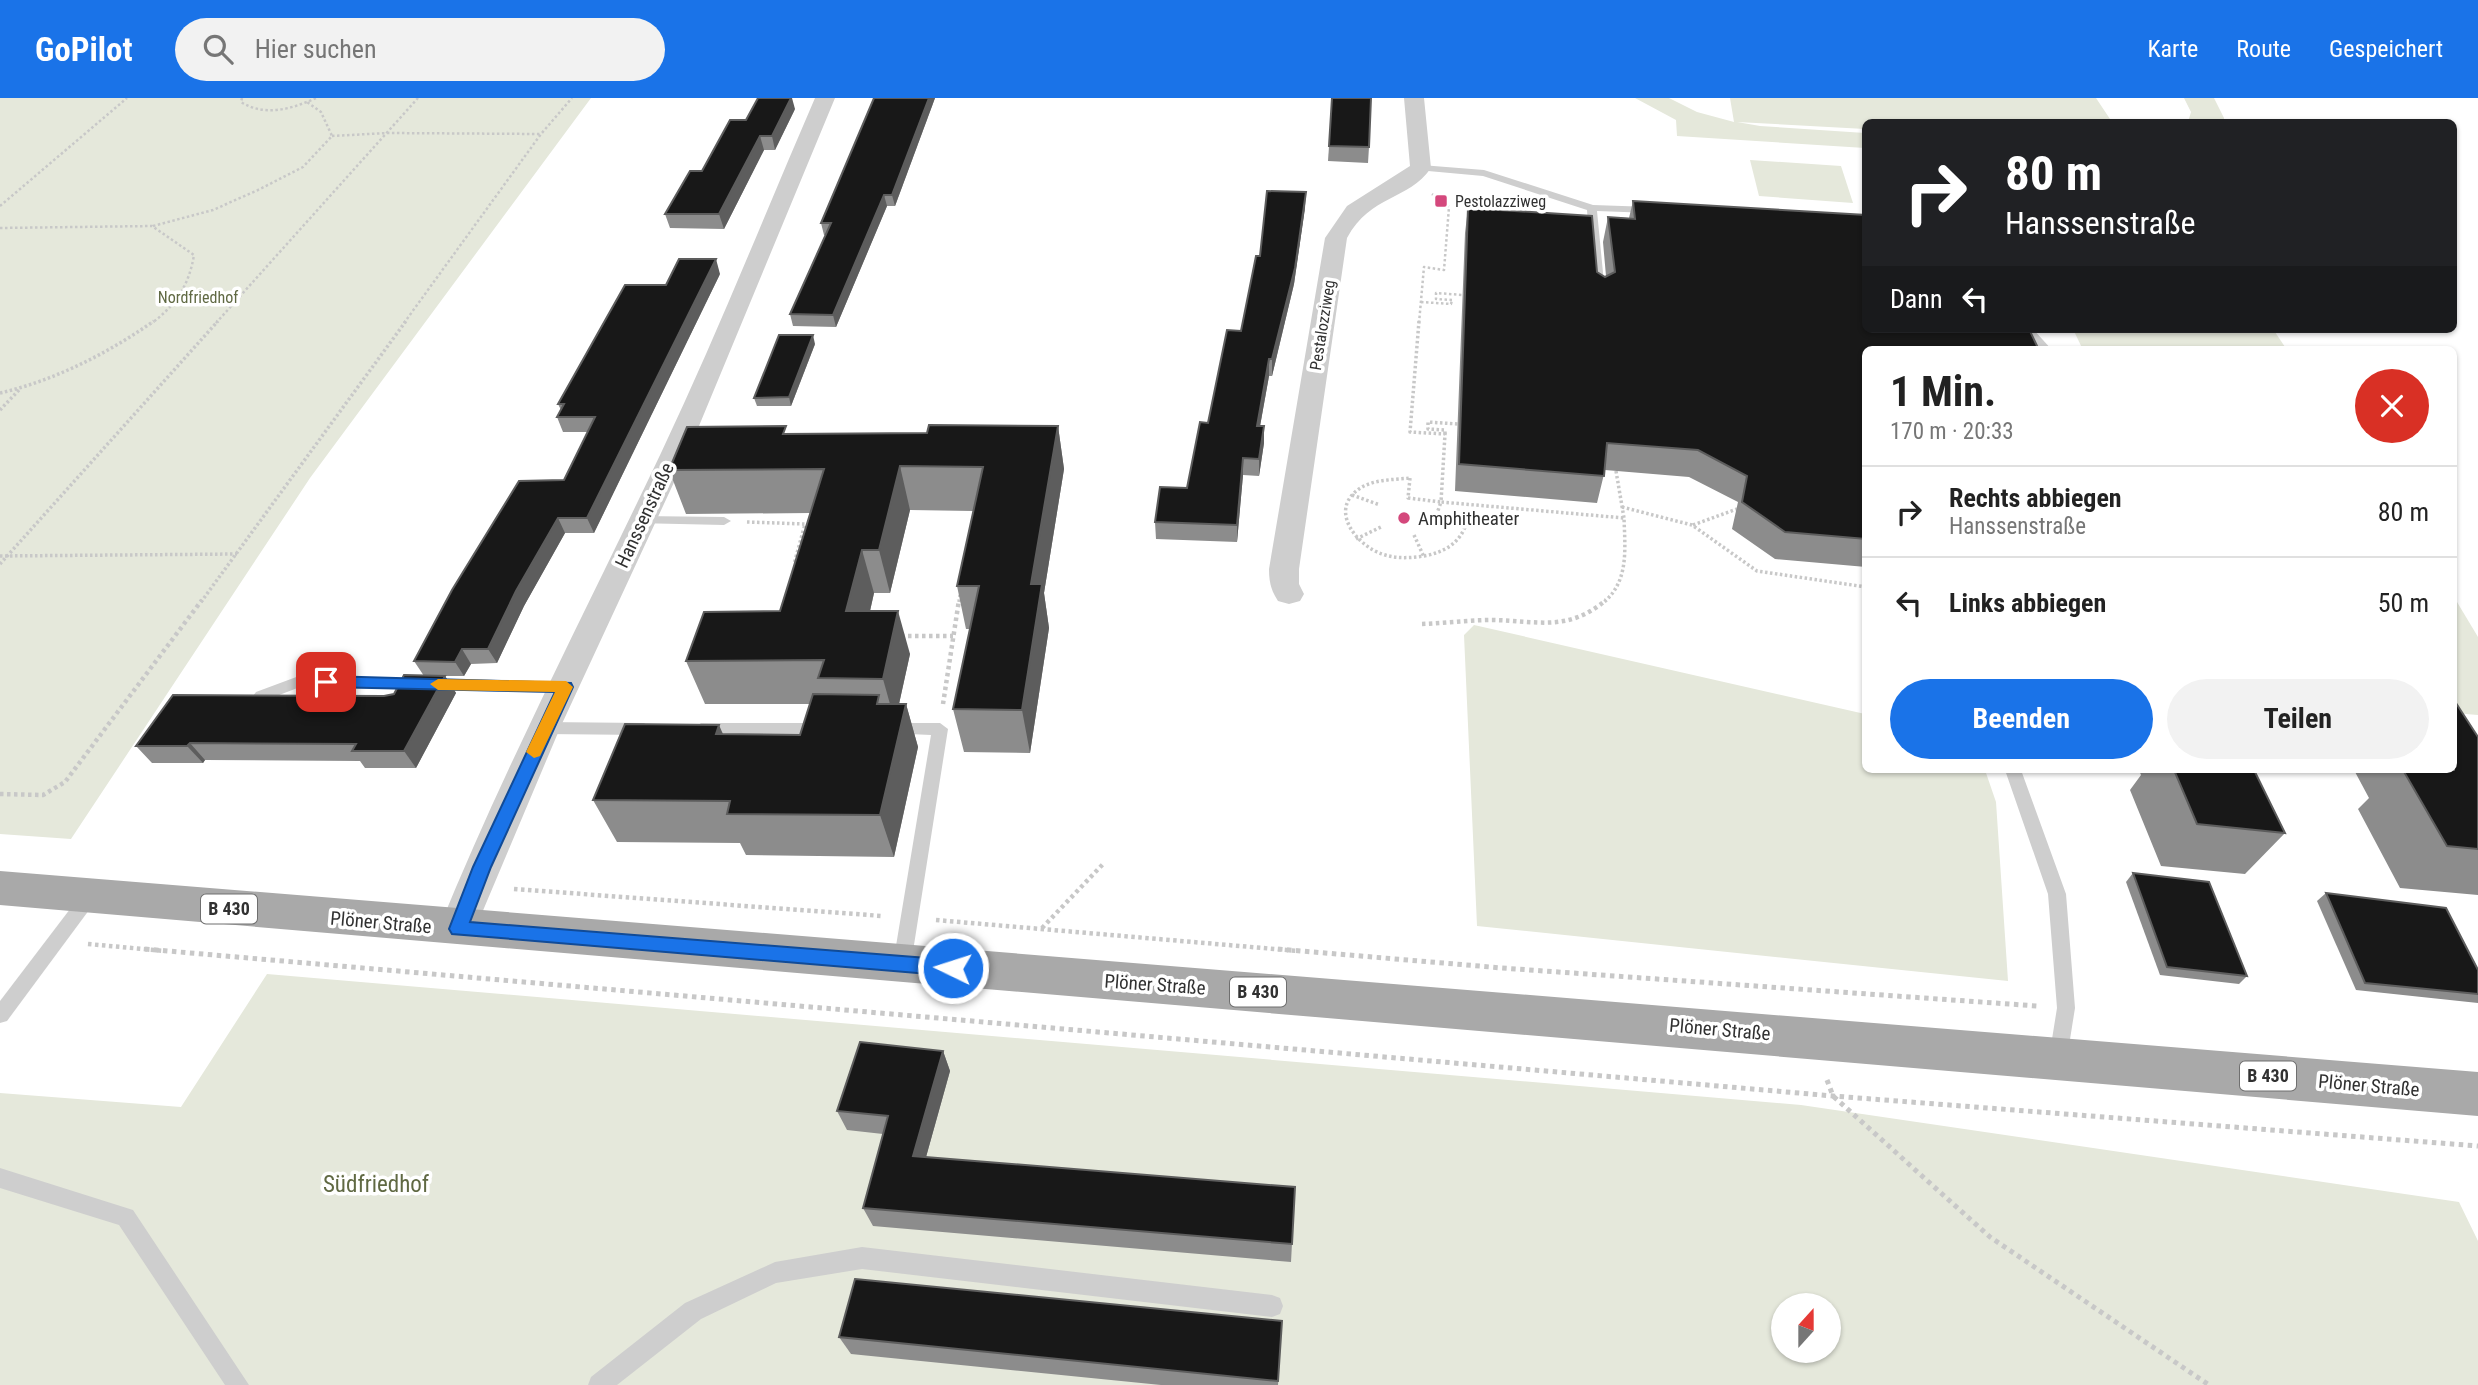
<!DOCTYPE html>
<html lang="de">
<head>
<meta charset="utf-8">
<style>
	body { margin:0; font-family:"Roboto Condensed",sans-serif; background:#f2f2f2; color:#222; height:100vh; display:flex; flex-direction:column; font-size:26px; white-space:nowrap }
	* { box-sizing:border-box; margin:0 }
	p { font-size:23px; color:#767676 }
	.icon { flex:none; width:38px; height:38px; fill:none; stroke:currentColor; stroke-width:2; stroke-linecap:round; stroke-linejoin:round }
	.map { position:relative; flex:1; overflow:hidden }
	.sheet { position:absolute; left:1862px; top:248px; width:595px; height:427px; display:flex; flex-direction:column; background:#fff; border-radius:10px; box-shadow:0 2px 5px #0004 }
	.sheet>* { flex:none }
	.hud { position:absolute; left:1862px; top:21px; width:595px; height:214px; border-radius:10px; box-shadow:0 2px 5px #0004; background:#202124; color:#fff; overflow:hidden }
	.needle { width:46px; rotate:21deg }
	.buttons { position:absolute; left:1771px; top:1195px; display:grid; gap:14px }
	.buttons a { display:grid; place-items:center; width:70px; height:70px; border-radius:50%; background:#fff; box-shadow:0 2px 5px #0004; font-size:35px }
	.pin { position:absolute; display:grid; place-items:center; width:60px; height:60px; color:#fff; margin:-30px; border-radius:14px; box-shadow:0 4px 10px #0006 }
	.me { position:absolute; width:77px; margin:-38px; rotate:274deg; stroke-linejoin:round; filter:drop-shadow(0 0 5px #0008) }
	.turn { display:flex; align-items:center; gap:24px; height:147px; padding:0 28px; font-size:32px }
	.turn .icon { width:91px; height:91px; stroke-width:2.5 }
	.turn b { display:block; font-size:49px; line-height:60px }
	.then { display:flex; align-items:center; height:66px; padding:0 28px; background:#0003; gap:14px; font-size:26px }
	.round { display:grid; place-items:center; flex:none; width:74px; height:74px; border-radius:37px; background:#f2f2f2 }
	.overview { display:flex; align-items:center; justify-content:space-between; height:119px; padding:0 28px }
	h1 { font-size:42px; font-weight:700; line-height:52px }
	.cta { display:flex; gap:14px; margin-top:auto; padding:14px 28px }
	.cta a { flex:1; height:80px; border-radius:42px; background:#1a73e8; color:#fff; font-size:28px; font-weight:700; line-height:80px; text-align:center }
	.cta a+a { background:#f2f2f2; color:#222 }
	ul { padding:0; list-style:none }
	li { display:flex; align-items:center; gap:21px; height:91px; padding:0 28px; border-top:2px solid #e0e0e0 }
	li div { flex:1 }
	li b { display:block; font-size:26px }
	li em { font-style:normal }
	header { display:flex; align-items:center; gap:42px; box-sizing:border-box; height:98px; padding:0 35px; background:#1a73e8; color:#fff }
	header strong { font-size:33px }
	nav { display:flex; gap:38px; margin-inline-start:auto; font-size:24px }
	.search { width:490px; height:63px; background:#f2f2f2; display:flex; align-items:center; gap:18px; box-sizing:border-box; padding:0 24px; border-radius:38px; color:#767676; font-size:26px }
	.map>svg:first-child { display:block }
	.green { fill:#e5e8db; fill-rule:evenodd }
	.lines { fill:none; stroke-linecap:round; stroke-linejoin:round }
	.path-far3 { stroke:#c8c8c8; stroke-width:2.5; stroke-dasharray:2.5 2.5; stroke-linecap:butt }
	.path-far2 { stroke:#c8c8c8; stroke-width:3.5; stroke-dasharray:2.5 2.5; stroke-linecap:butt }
	.path-far1 { stroke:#c8c8c8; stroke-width:4.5; stroke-dasharray:3.5 3.5; stroke-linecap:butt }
	.path { stroke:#c8c8c8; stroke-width:5; stroke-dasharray:4.5 4.5; stroke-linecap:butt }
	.lane { fill:#cecece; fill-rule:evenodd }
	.street { fill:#cecece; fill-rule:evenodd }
	.primary { fill:#a9a9a9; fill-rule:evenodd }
	.wall { fill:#8c8c8c }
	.shaded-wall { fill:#5d5d5d }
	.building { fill:#181818; stroke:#5d5d5d; stroke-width:2 }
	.route { fill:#1a73e8; stroke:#114b97; stroke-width:2 }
	.slow { fill:#f59e0b }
	.poi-dot { fill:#d4487c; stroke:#fff; stroke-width:2.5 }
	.labels { text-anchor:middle; stroke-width:7; stroke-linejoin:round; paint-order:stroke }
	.far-poi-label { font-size:16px; fill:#313131; stroke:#fff; text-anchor:start }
	.far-park-label { font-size:16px; fill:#606943; stroke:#fff }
	.far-street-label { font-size:16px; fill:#313131; stroke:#fff }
	.shield { fill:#fff; stroke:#6f6f6f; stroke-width:2 }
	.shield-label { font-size:18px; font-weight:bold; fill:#313131 }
	.street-label { font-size:19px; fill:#313131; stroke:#fff }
	.poi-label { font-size:19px; fill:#313131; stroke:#fff; text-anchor:start }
	.near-park-label { font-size:23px; fill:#606943; stroke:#fff }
</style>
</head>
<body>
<header>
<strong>GoPilot</strong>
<div class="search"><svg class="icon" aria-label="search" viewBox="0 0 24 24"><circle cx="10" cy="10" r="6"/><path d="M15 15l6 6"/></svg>Hier suchen</div>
<nav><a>Karte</a><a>Route</a><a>Gespeichert</a></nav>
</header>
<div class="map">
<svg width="2478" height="1287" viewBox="0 0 2478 1287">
	<rect width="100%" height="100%" fill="#fff"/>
	<!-- green -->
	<g class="green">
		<polygon points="0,0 591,0 310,380 71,741 0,736"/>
		<polygon points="1635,0 1669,0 1697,14 1734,24 1730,0 2096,0 2112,24 1866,24 1865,31 1737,24 1760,28 1865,35 1865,50 1677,38 1676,22"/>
		<polygon points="2184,0 2214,0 2224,20 2224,24 2188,24 2191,14"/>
		<polygon points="1750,62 1841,68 1853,105 1759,98"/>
		<polygon points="2073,231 2273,231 2287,252 2083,252"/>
		<polygon points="2454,499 2478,539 2478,617 2454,615"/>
		<polygon points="1474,527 1865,616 1866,672 1985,672 1996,704 2008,883 1477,828 1464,537"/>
		<path d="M267,876L1801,1007L2459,1104L2478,1143V1287H0V995L181,1009ZM1783,1208H1829V1253H1783Z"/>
	</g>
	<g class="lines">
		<!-- path-far3 -->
		<g class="path-far3">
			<path d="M242,0L241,4C265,19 292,11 316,0"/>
			<polyline points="332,38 387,35 541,36"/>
			<polyline points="0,108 127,0"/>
			<polyline points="153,128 213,112 258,92 303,69 332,38 321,14 307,4"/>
			<path d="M0,130L152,128L194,157C189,187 176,207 152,225"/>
			<polyline points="1452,202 1436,201 1436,195 1463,197"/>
			<polyline points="1421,204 1451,206 1452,202"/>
			<polyline points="216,225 418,0"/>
			<polyline points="404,225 541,36 572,0"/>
			<polyline points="1419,225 1424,169 1444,172 1449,109 1432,96"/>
		</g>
		<!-- path-far2 -->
		<g class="path-far2">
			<path d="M1419,223L1410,334L1445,336L1441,404L1624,420C1625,451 1629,483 1604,504"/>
			<path d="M0,295C56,282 108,255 154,223"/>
			<polyline points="0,312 19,292"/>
			<polyline points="1445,336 1445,332 1428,331 1428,324 1458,326"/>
			<polyline points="1616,373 1624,420"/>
			<path d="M1410,380L1408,400L1441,404L1435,421L1467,423C1461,445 1445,454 1424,458C1410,460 1396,461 1382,456C1360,449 1331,417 1354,395C1368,381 1392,382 1410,380Z"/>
			<polyline points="1352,397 1380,407"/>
			<polyline points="1622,409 1692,427 1757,473 1866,489"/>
			<polyline points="747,424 805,426 794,466"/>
			<polyline points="1693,427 1737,411"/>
			<polyline points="1414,437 1424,459"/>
			<polyline points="1356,441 1381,429"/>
			<polyline points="0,458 237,456"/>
			<polyline points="0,466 218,223"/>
			<polyline points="201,504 406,223"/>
			<polyline points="959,504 960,497"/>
		</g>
		<!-- path-far1 -->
		<g class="path-far1">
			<path d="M1422,526C1445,525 1469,522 1493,522C1538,523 1568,534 1606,502"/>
			<polyline points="901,538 953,538"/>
			<polyline points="943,606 959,502"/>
			<polyline points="0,696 43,697 65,684 202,502"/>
			<polyline points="514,791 882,818"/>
			<polyline points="936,822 1298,853"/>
			<polyline points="1042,830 1104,765"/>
			<polyline points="88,846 165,853"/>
		</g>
		<!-- path -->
		<g class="path">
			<polyline points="145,851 1833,998 2478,1048"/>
			<polyline points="1278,851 1502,870 2037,908"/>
			<polyline points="1827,982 1833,998 1990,1139 2209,1287"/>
		</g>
		<!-- lane -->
		<g class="lane">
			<polygon points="1421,67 1484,72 1593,107 1651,109 1656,112 1651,115 1597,113 1605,195 1599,198 1593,195 1587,112 1483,78 1417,72 1416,70"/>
			<polygon points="2019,231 2033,231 2052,252 2040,252"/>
			<polygon points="640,418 724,419 731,423 724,427 635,425 633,422"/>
			<polygon points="299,578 566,583 574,589 566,595 300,589 261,604 253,598 256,594"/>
			<polygon points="544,624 644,625 652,631 644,637 544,636 536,630"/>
			<polygon points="701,625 822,625 830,631 822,637 701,637 693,631"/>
			<polygon points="893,625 940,625 948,631 911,866 908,871 902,874 896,871 893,866 931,637 887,635 885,631 887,627"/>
			<polygon points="2005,672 2021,672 2066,796 2075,910 2067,960 2065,966 2058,969 2051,966 2049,960 2057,910 2048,796"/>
			<polygon points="89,792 95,794 98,799 95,804 7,923 0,925 0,903 83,794"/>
			<polygon points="0,1070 133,1112 249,1287 225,1287 119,1127 0,1090"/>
			<polygon points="862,1149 1272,1197 1280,1200 1283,1208 1280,1216 1272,1219 862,1171 776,1185 701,1221 617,1287 588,1287 591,1279 685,1205 775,1164"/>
		</g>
		<!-- street -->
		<g class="street">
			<path d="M815,0H835L689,352L560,630L471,841L458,846L445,841L439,830C505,668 586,513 661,355C716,239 764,118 815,0Z"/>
			<path d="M1404,0H1424L1431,70C1408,103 1371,96 1347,140L1299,471V486L1304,496L1300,503L1289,506L1278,503C1271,492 1269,484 1269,471L1325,140L1347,108L1410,68Z"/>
		</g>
		<!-- primary -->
		<polygon class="primary" points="0,773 2478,974 2478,1018 0,807"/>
	</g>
	<!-- wall -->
	<g class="wall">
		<polygon points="874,0 935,0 895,108 887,108 836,229 793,228 790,216 826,137 824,137 821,125"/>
		<polygon points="795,11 775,52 764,52 724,131 670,130 665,116 702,73"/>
		<polygon points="1329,48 1369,49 1368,65 1328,63"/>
		<polygon points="1633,103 1866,252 1866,469 1775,461 1732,431 1738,404 1689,379 1605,372 1597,405 1455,393 1465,135 1468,110 1597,174 1605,179 1606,178 1603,144 1608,119 1629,120"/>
		<polygon points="1305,110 1294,186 1272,278 1269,278 1260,328 1264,345 1259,378 1243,377 1237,444 1156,441 1155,424 1187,390 1208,325 1241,233"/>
		<polygon points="720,176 594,435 565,435 524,508 497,565 471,566 464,578 445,578 456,595 416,670 365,670 360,663 205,662 203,665 152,665 136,648 394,596 424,578 414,563 564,382 588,334 563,334 557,319 561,312 558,306"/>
		<polygon points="815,246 791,308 757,308 754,300"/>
		<polygon points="1058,328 1064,371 1044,495 1049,530 1030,655 964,654 953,611 970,531 966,531 957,488 973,413 910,412 890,495 874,495 870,513 910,556 899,606 906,606 918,649 894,759 746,757 740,745 617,744 593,702 723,636 800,637 810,606 705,606 686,563 780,513 810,415 686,416 669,372 788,336 927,335"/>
		<polygon points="2478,639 2478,797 2400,790 2358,711 2369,700 2354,672 2454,672"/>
		<polygon points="2139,672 2254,672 2285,735 2245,776 2161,768 2130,692 2141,677"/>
		<polygon points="2133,775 2247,878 2239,886 2160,877 2126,784"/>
		<polygon points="2326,795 2478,872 2478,905 2356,892 2317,803"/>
		<polygon points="943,953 950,973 926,1059 1295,1089 1291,1164 873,1128 863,1110 883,1036 847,1032 837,1013"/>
		<polygon points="1282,1223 1278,1287 1161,1287 851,1256 839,1239"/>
	</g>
	<!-- shaded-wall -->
	<g class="shaded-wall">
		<polygon points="791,0 792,0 795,11 775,52 772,38"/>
		<polygon points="929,0 935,0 895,108 892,97"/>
		<polygon points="760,38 764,52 724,131 719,116"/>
		<polygon points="1306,94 1305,110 1294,186 1272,278 1272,261"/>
		<polygon points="884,97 887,108 836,229 833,217"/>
		<polygon points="716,161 720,176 594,435 587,420"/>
		<polygon points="813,237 815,246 791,308 789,299"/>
		<polygon points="1269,261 1269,278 1257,345 1257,328"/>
		<polygon points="1058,328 1064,371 1044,495 1049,530 1030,655 1022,612 1031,486"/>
		<polygon points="1264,328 1264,345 1259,378 1259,361"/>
		<polygon points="1243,360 1243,377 1237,444 1237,427"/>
		<polygon points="900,368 910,412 890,495 879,452"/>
		<polygon points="558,420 565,435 524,508 497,565 488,551 516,493"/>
		<polygon points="862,452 874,495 860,557 846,513"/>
		<polygon points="898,513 910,556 895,624 883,581"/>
		<polygon points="462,551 471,566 464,578 455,564"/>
		<polygon points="445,578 456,595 416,670 404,653"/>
		<polygon points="906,606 918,649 894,759 880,717"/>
		<polygon points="719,627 738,670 716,636"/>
		<polygon points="190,645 205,662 203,665 187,648"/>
		<polygon points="943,953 950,973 921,1077 913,1058"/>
	</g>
	<!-- building -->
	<g class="building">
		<polygon points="758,0 791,0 772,38 760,38 719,116 665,116 690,73 702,73 730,22 746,22"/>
		<polygon points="874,0 929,0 892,97 884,97 833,217 790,216 831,125 821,125"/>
		<polygon points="1332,0 1371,0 1369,49 1329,48"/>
		<polygon points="1267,93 1306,94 1295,170 1272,261 1269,261 1257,328 1264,328 1259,361 1243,360 1237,427 1155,424 1160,389 1187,390 1200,324 1208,325 1227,232 1241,233 1256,158 1260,158"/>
		<polygon points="1633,103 1866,117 1866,231 2029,231 2039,252 1866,252 1866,441 1785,434 1742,404 1747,378 1698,352 1607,345 1604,378 1459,366 1468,110 1592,118 1597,174 1605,179 1615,174 1608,119 1635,121"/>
		<polygon points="679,161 716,161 587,420 558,420 516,493 488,551 462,551 455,564 414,563 452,492 519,383 564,382 595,319 557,319 564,306 558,306 625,187 666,187"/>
		<polygon points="779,237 813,237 789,299 754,300"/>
		<polygon points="929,327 1058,328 1031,486 1042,486 1022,612 953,611 979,488 957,488 983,369 900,368 879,452 862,452 846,513 898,513 883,581 818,580 824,562 686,563 704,514 780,513 824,371 669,372 687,329 786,328 783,336 927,335"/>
		<polygon points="404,577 445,578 404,653 352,653 356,646 190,645 187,648 136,648 173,597 384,598 394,596"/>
		<polygon points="813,596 879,597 877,606 906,606 880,717 727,716 730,703 593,702 625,626 719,627 716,636 800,637"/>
		<polygon points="2454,602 2478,639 2478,751 2447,748 2403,672 2454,672"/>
		<polygon points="2174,672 2254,672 2285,735 2197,726"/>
		<polygon points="2133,775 2209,784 2247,878 2167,869"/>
		<polygon points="2326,795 2446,810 2478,872 2478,896 2365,885"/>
		<polygon points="860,944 943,953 913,1058 1295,1089 1292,1146 863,1110 888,1018 837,1013"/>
		<polygon points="855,1181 1282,1223 1278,1283 839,1239"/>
	</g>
	<!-- route -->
	<polygon class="route" points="326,578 571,585 573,589 491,769 470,824 953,862 960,864 962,870 960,876 953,878 452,836 449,831 473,769 555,594 326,589 318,584"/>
	<!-- slow -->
	<polygon class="slow" points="438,581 566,583 573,589 540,658 534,660 526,654 555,594 438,592 430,586"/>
	<!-- markers -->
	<g class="poi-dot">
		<rect x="1434" y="96" width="14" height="14" rx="3.5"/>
		<circle cx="1404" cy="420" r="7"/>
	</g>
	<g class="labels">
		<!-- far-poi labels -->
		<g class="far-poi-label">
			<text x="1455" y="109">Pestolazziweg</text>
		</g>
		<!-- far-park labels -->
		<g class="far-park-label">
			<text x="198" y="205">Nordfriedhof</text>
		</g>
		<!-- far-street labels -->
		<g class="far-street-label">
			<text transform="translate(1322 227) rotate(-81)" y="6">Pestalozziweg</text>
		</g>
		<!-- shield labels -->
		<g class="shield">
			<rect x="201" y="796.5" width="56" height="29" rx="5"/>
			<rect x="1230" y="879.5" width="56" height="29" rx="5"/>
			<rect x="2240" y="963.5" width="56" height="29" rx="5"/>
		</g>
		<g class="shield-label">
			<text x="229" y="817">B 430</text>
			<text x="1258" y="900">B 430</text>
			<text x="2268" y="984">B 430</text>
		</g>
		<!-- street labels -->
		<g class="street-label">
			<text transform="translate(644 417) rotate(-65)" y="7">Hanssenstraße</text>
			<text transform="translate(381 824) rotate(5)" y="7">Plöner Straße</text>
			<text transform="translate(1155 886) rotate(4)" y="7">Plöner Straße</text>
			<text transform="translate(1720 931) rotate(5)" y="7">Plöner Straße</text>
			<text transform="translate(2369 987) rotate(5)" y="7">Plöner Straße</text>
		</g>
		<!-- poi labels -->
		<g class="poi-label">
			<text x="1418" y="427">Amphitheater</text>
		</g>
		<!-- near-park labels -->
		<g class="near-park-label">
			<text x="376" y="1094">Südfriedhof</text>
		</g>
	</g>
</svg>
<div class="buttons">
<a><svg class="needle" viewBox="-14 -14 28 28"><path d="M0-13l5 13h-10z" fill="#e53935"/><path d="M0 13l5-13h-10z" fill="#767676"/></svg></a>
</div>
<div class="pin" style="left:326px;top:584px;background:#d93025"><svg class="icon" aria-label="arrive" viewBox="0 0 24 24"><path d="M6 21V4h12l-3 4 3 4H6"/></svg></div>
<svg class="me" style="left:953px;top:870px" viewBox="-20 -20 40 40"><circle r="17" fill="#1a73e8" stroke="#fff" stroke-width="3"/><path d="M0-11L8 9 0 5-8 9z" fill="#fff"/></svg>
<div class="hud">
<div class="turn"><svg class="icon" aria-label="right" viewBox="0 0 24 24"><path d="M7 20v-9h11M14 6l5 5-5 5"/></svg><div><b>80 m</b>Hanssenstraße</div></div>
<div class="then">Dann<svg class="icon" aria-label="left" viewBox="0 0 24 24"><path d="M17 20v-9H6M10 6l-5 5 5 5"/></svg></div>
</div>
<section class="sheet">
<div class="overview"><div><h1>1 Min.</h1><p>170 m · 20:33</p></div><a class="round" style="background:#d93025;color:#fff"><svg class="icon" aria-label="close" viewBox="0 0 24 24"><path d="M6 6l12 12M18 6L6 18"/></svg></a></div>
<ul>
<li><svg class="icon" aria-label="right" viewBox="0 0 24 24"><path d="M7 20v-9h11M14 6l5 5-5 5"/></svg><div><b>Rechts abbiegen</b><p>Hanssenstraße</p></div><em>80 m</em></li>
<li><svg class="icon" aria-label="left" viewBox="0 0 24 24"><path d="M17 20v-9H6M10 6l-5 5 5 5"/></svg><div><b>Links abbiegen</b></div><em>50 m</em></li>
</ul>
<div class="cta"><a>Beenden</a><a>Teilen</a></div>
</section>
</div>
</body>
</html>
